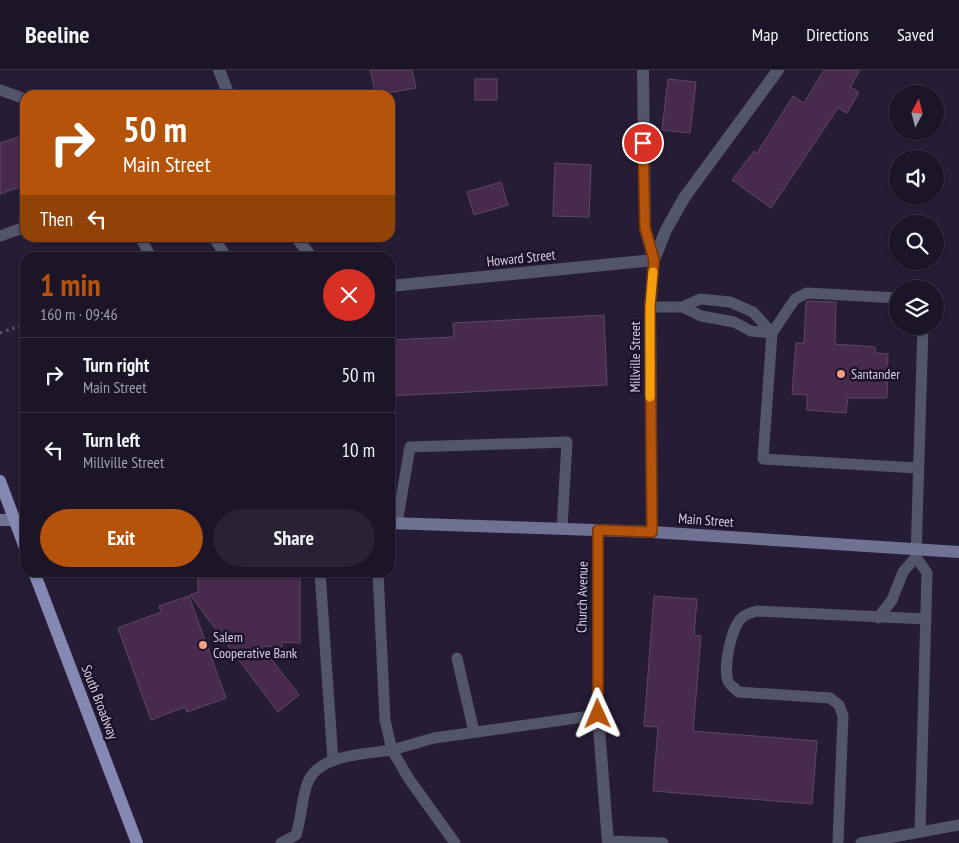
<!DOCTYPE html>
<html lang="en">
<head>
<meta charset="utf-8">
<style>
	body { margin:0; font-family:"PT Sans Narrow",sans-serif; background:#292234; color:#f1f3f6; height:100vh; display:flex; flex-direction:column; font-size:19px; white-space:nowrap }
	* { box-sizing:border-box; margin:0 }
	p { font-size:16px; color:#a09fa8 }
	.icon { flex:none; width:28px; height:28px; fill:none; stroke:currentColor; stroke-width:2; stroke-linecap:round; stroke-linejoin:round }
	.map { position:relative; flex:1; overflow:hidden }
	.sheet { position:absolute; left:20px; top:182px; width:375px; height:325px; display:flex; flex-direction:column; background:#1c1528; border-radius:15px; box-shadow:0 1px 4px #0004,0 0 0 1px #3a3445 }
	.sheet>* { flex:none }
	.banner { position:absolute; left:20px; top:20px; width:375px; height:152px; border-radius:15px; box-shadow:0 1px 4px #0004,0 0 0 1px #3a3445; background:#b45309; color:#fff; overflow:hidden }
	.needle { width:32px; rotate:7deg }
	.controls { position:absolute; left:889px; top:15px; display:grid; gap:10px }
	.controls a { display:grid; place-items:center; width:55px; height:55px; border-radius:50%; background:#1c1528; box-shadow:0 1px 4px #0004,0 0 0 1px #3a3445; font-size:25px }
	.pin { position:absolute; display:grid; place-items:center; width:42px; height:42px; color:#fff; margin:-21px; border:2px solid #fff; border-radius:50%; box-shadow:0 1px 5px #0007 }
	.me { position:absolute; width:55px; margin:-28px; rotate:359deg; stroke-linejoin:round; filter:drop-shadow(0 0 4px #0008) }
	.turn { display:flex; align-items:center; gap:18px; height:105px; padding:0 20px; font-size:22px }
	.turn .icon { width:65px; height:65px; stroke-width:2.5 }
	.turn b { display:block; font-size:35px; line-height:42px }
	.then { display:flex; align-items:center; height:48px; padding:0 20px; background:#0003; gap:10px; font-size:19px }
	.round { display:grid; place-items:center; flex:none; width:52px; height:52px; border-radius:26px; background:#292234 }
	.headline { display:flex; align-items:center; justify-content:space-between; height:85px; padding:0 20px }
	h1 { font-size:30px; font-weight:700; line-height:38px; color:#b45309 }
	.primary-button { display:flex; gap:10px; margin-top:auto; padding:10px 20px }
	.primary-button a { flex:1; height:58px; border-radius:30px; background:#b45309; color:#fff; font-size:20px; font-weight:700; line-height:58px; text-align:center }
	.primary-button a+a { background:#292234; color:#f1f3f6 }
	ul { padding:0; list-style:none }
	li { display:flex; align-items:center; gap:15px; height:75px; padding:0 20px; border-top:1px solid #3a3445 }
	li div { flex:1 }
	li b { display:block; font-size:19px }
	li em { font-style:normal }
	header { display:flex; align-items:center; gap:30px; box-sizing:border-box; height:70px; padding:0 25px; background:#1c1528; border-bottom:1px solid #3a3445 }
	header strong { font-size:24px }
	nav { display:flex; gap:28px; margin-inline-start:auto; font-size:18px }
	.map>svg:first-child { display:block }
	.building { fill:#492a4f; stroke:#5e4861 }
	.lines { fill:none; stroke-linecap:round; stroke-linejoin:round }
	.path { stroke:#5c5369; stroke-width:3; stroke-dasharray:2.5 4; stroke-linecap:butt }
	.service { stroke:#53556a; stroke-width:11 }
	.minor { stroke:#53556a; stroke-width:12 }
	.secondary { stroke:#6f7293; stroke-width:12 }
	.primary { stroke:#8488b2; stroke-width:12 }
	.route-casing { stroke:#753606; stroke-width:12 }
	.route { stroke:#b45309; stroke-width:9 }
	.slow { stroke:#f59e0b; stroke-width:9 }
	.poi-dot { fill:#f2a07f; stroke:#1c122b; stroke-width:2 }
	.labels { text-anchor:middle; stroke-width:5; stroke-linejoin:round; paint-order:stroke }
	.street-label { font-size:14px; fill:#d5cfe0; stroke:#1c122b }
	.poi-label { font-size:14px; fill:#d5cfe0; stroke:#1c122b; text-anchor:start }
</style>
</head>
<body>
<header>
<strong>Beeline</strong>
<nav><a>Map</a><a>Directions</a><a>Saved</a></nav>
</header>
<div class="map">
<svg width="959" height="773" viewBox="0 0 959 773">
	<rect width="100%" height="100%" fill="#261c35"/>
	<!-- building -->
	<g class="building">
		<polygon points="370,0 412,0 416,18 376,25"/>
		<polygon points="824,0 860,0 850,17 859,22 847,43 838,38 771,138 732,110 754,81 757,83 793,26 804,33"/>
		<rect x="475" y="9" width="22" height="21"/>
		<polygon points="668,9 696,12 690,63 662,60"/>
		<polygon points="25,65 25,115 0,124 0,73"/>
		<polygon points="555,93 591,95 589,147 553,146"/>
		<polygon points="501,112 508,135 474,145 467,122"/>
		<polygon points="809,231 836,232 835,274 875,277 876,283 888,284 887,328 848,328 846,343 807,340 807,325 792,324 796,273 804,273 806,232"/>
		<polygon points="604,245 607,315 390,326 390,270 454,267 453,253"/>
		<polygon points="198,502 300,502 300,573 282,572 282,577 261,576 299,625 278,642 190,525 198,522"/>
		<polygon points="189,526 226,628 187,642 185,637 151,650 118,558 161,542 159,536"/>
		<polygon points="654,526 697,529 694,565 701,566 693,661 817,671 812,734 653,721 658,657 644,656"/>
	</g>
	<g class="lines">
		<!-- path -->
		<polyline class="path" points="0,263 25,254"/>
		<!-- service -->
		<g class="service">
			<polyline points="0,20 25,29"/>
			<polyline points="0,166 25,157"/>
			<polyline points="141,168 151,188"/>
			<polyline points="214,168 227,188"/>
			<polyline points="898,228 807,223 795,229 772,263 763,389 917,398"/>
			<polyline points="650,237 683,237 700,229 730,232 753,242 772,263"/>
			<polyline points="683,237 701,246 734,252 751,261 772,263"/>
			<polyline points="397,453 410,377 567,372 562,458"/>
			<polyline points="320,502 333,691"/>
			<polyline points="878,548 892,530 903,502 916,487"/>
			<polyline points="457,588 474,662"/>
			<polyline points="920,762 927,503 916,487 923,256"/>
			<polyline points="608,771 663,773"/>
			<path d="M281,773L296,765C302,747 301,729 308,712C319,684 367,684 392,680L385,650L378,502"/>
			<polyline points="455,773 409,709 392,680 434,668 598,645"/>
			<path d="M838,773L843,646L839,635L830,628L738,622C736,619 731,616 729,613C722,601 731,555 743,547C746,544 753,542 757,541L926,549"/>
			<polyline points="861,773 959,755"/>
		</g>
		<!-- minor -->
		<g class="minor">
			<polyline points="219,0 229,25"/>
			<polyline points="297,168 312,188"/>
			<polyline points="390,216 654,190 645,158 643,0"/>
			<polyline points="598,460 598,645 608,773"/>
			<polyline points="652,462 650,237 654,190 666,160 684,128 778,0"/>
		</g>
		<!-- secondary -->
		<g class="secondary">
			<polyline points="0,450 25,450"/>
			<polyline points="390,453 652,462 959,482"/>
		</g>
		<!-- primary -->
		<g class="primary">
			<polyline points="0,411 25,478"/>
			<polyline points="34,502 137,773"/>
		</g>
	</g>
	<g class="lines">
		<defs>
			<polyline id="route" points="598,644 598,460 652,462 650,237 654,190 645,158 643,73"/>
		</defs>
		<!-- route casing -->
		<use href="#route" class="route-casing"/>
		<!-- route -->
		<use href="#route" class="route"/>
		<!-- slow -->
		<polyline class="slow" points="650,327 650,237 653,202"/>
	</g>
	<!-- markers -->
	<g class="poi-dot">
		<circle cx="841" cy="304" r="5"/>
		<circle cx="203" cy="575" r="5"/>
	</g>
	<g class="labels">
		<!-- street labels -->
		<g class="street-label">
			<text transform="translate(521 188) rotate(-6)" y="5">Howard Street</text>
			<text transform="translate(635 287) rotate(-90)" y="5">Millville Street</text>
			<text transform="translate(706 450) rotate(4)" y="5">Main Street</text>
			<text transform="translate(582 527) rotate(-89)" y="5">Church Avenue</text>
			<text transform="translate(100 632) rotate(69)" y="5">South Broadway</text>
		</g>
		<!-- poi labels -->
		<g class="poi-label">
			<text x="851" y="309">Santander</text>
			<text x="213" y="572">Salem<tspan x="213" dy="16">Cooperative Bank</tspan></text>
		</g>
	</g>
</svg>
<div class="controls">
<a><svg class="needle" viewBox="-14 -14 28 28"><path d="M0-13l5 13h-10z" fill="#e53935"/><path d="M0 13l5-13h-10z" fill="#a09fa8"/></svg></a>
<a><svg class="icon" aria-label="sound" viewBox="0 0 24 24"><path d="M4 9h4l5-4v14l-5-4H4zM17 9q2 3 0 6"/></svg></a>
<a><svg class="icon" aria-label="search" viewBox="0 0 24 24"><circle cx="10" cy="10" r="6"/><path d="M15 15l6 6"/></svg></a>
<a><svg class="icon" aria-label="layers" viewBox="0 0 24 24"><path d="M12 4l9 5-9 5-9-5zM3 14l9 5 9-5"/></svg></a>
</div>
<div class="pin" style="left:643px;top:73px;background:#d93025"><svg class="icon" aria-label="arrive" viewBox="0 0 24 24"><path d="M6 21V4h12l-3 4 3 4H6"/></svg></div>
<svg class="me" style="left:598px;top:644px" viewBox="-20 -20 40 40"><path d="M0-17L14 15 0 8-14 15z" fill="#b45309" stroke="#fff" stroke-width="4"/></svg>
<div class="banner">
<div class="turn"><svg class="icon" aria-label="right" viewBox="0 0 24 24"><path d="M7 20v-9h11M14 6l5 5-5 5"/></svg><div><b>50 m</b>Main Street</div></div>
<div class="then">Then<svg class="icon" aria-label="left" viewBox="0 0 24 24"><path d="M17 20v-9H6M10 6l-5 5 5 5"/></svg></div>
</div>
<section class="sheet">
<div class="headline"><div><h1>1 min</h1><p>160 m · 09:46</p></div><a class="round" style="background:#d93025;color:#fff"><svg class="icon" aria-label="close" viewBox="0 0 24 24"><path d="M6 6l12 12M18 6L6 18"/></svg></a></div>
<ul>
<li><svg class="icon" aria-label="right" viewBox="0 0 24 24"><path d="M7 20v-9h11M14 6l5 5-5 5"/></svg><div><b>Turn right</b><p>Main Street</p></div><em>50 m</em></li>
<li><svg class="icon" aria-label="left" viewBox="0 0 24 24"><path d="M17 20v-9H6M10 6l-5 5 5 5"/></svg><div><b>Turn left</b><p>Millville Street</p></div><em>10 m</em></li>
</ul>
<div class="primary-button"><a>Exit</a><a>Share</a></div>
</section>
</div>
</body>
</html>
